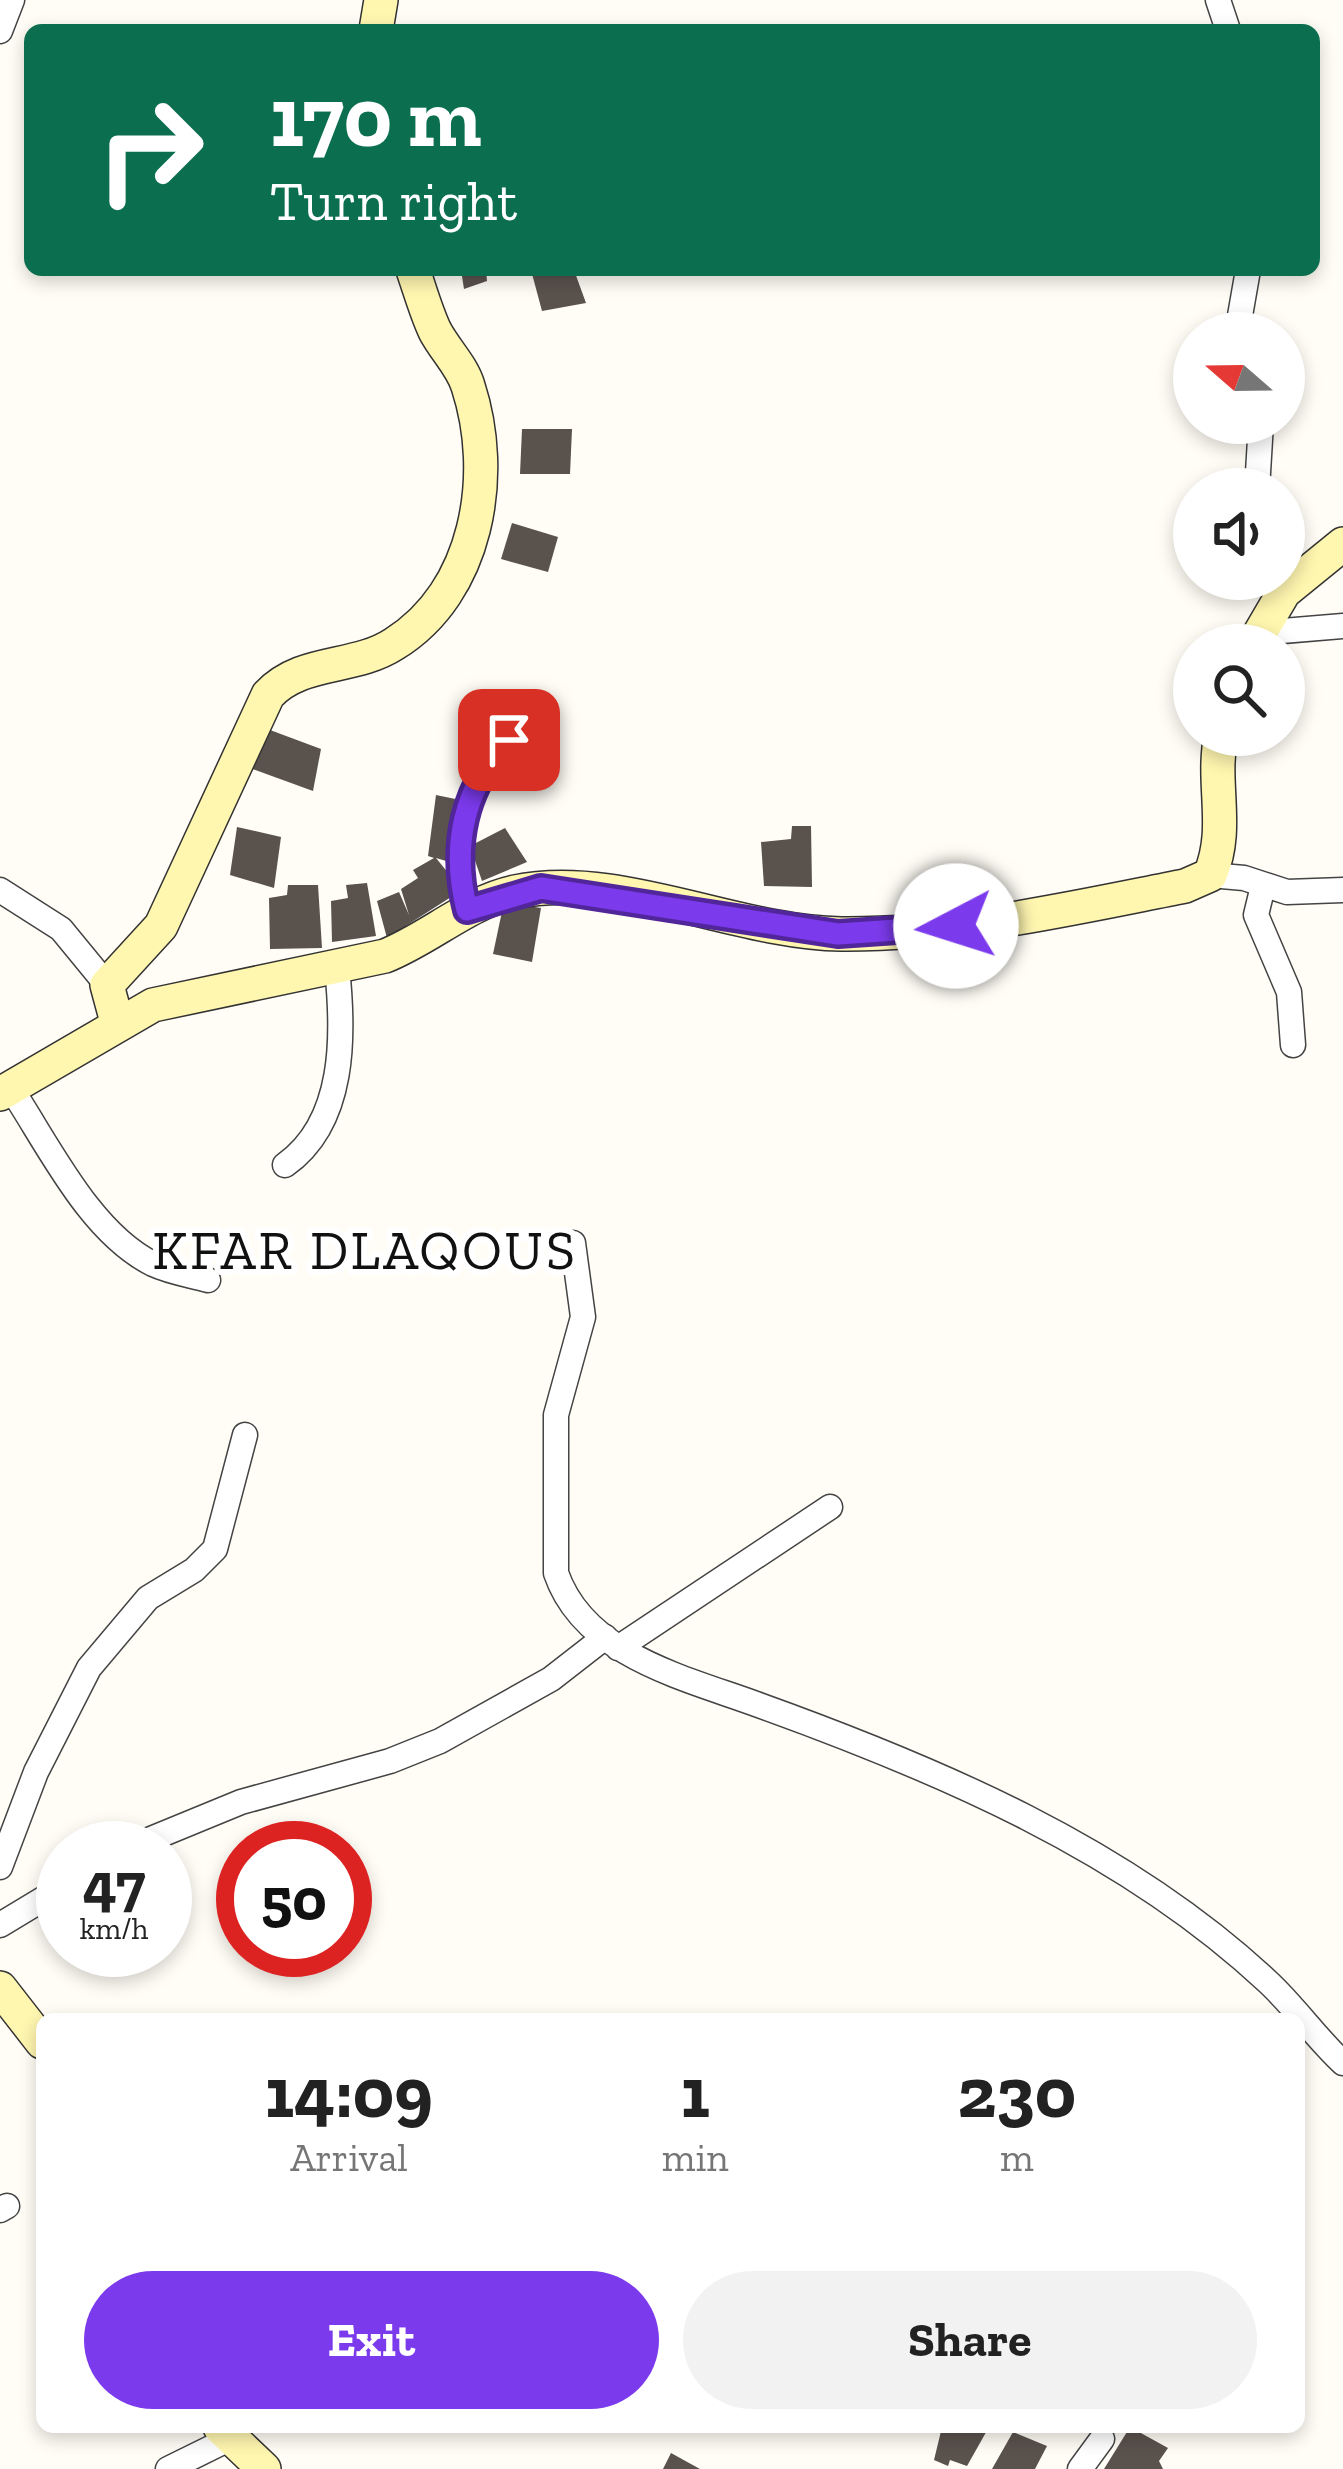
<!DOCTYPE html>
<html lang="en">
<head>
<meta charset="utf-8">
<style>
	body { margin:0; font-family:"Zilla Slab",serif; background:#f2f2f2; color:#222; height:100vh; display:flex; flex-direction:column; font-size:45px; white-space:nowrap }
	* { box-sizing:border-box; margin:0 }
	p { font-size:39px; color:#767676 }
	.icon { flex:none; width:66px; height:66px; fill:none; stroke:currentColor; stroke-width:2; stroke-linecap:round; stroke-linejoin:round }
	.map { position:relative; flex:1; overflow:hidden }
	.details { position:absolute; left:36px; top:2013px; width:1269px; height:420px; display:flex; flex-direction:column; background:#fff; border-radius:18px; box-shadow:0 6px 18px #0003 }
	.details>* { flex:none }
	.hud { position:absolute; left:24px; top:24px; width:1296px; height:252px; border-radius:18px; box-shadow:0 6px 18px #0003; background:#0b6e4f; color:#fff; overflow:hidden }
	.needle { width:78px; rotate:290deg }
	.fabs { position:absolute; left:1173px; top:312px; display:grid; gap:24px }
	.fabs a { display:grid; place-items:center; width:132px; height:132px; border-radius:50%; background:#fff; box-shadow:0 6px 18px #0003; font-size:60px }
	.speed { position:absolute; left:36px; top:1821px; display:flex; gap:24px; font-size:60px; font-weight:700; text-align:center }
	.speed>* { display:grid; place-content:center; width:156px; height:156px; border-radius:50%; background:#fff; box-shadow:0 6px 18px #0003; line-height:1 }
	.speed small { font-size:30px; font-weight:400 }
	.speed .limit { border:18px solid #d22; background:#fff; color:#111 }
	.pin { position:absolute; display:grid; place-items:center; width:102px; height:102px; color:#fff; margin:-51px; border-radius:24px; box-shadow:0 6px 18px #0006 }
	.me { position:absolute; width:132px; margin:-66px; rotate:265deg; stroke-linejoin:round; filter:drop-shadow(0 0 9px #0008) }
	.turn { display:flex; align-items:center; gap:42px; height:252px; padding:0 48px; font-size:54px }
	.turn .icon { width:156px; height:156px; stroke-width:2.5 }
	.turn b { display:block; font-size:84px; line-height:102px }
	.eta { display:flex; justify-content:space-evenly; align-items:center; height:204px; text-align:center }
	.eta b { font-size:72px; font-weight:700; line-height:84px }
	.action { display:flex; gap:24px; margin-top:auto; padding:24px 48px }
	.action a { flex:1; height:138px; border-radius:72px; background:#7c3aed; color:#fff; font-size:48px; font-weight:700; line-height:138px; text-align:center }
	.action a+a { background:#f2f2f2; color:#222 }
	.map>svg:first-child { display:block }
	.building { fill:#5a524d }
	.lines { fill:none; stroke-linecap:round; stroke-linejoin:round }
	.street-casing { stroke:#444; stroke-width:27 }
	.secondary-casing { stroke:#333; stroke-width:36 }
	.street { stroke:#fff; stroke-width:24 }
	.secondary { stroke:#fff6b0; stroke-width:33 }
	.route-casing { stroke:#51269a; stroke-width:30 }
	.route { stroke:#7c3aed; stroke-width:21 }
	.labels { text-anchor:middle; stroke-width:12; stroke-linejoin:round; paint-order:stroke }
	.quarter-label { font-size:54px; letter-spacing:3px; fill:#111; stroke:#fff }
</style>
</head>
<body>
<div class="map">
<svg width="1343" height="2469" viewBox="0 0 1343 2469">
	<rect width="100%" height="100%" fill="#fffdf5"/>
	<!-- building -->
	<g class="building">
		<polygon points="461,270 486,270 487,281 464,289"/>
		<polygon points="531,270 574,270 586,303 542,311"/>
		<polygon points="522,429 572,429 570,474 520,474"/>
		<polygon points="512,523 558,537 548,572 501,559"/>
		<polygon points="262,727 321,749 313,791 242,765"/>
		<polygon points="436,795 465,801 453,863 436,858 462,890 387,938 377,901 399,892 409,915 401,889 418,878 413,870 434,858 428,856"/>
		<polygon points="792,826 811,826 812,887 764,886 761,842 791,839"/>
		<polygon points="237,827 281,837 274,888 230,875"/>
		<polygon points="505,828 527,862 482,881 470,846"/>
		<polygon points="367,883 376,936 332,942 331,901 348,898 346,885"/>
		<polygon points="288,885 318,885 322,948 270,949 269,898 287,895"/>
		<polygon points="504,902 541,908 532,962 493,954"/>
		<polygon points="942,2427 989,2427 967,2466 950,2460 948,2466 934,2460"/>
		<polygon points="1130,2427 1168,2448 1159,2461 1163,2469 1104,2469"/>
		<polygon points="1013,2432 1047,2446 1035,2469 992,2469"/>
		<polygon points="671,2453 700,2469 663,2469"/>
	</g>
	<g class="lines">
		<defs>
			<g id="street">
				<polyline points="1218,0 1228,30"/>
				<polyline points="0,31 12,0"/>
				<polyline points="1237,333 1248,270"/>
				<polyline points="1257,489 1261,423"/>
				<polyline points="1259,633 1343,626"/>
				<polyline points="1210,875 1244,878 1287,892 1343,890"/>
				<polyline points="1263,886 1256,915 1289,992 1293,1045"/>
				<polyline points="0,890 61,929 107,985"/>
				<path d="M467,910C451,847 463,787 509,740"/>
				<path d="M10,1087C48,1144 89,1232 153,1264C170,1272 190,1275 208,1280"/>
				<path d="M285,1165C346,1122 344,1034 337,968"/>
				<path d="M573,1243L583,1317L556,1415V1573C584,1655 685,1678 756,1704C937,1769 1126,1849 1268,1982C1295,2007 1316,2038 1343,2063"/>
				<polyline points="618,1648 830,1507"/>
				<polyline points="129,1848 241,1802 390,1761 440,1741 551,1679 605,1637"/>
				<polyline points="0,1867 36,1772 89,1668 148,1598 194,1570 215,1549 245,1435"/>
				<polyline points="0,1925 63,1887"/>
				<polyline points="0,2210 7,2206"/>
				<polyline points="168,2469 231,2438"/>
				<polyline points="1080,2469 1102,2439"/>
			</g>
			<g id="secondary">
				<polyline points="376,30 381,0"/>
				<polyline points="1253,645 1284,592 1343,544"/>
				<path d="M117,1022L107,985L161,926L268,695C301,659 354,670 394,644C478,592 497,475 468,386C462,366 445,350 435,331C426,312 420,290 413,270"/>
				<path d="M0,1094L153,1005L385,956C430,938 468,902 515,892C617,870 737,933 841,934C956,935 1073,908 1185,886L1210,875C1230,828 1211,784 1221,735"/>
				<polyline points="0,1988 42,2042"/>
				<polyline points="220,2427 264,2469"/>
			</g>
		</defs>
		<!-- street casing -->
		<use href="#street" class="street-casing"/>
		<!-- secondary casing -->
		<use href="#secondary" class="secondary-casing"/>
		<!-- street -->
		<use href="#street" class="street"/>
		<!-- secondary -->
		<use href="#secondary" class="secondary"/>
	</g>
	<g class="lines">
		<defs>
			<path id="route" d="M509,740C463,787 451,847 467,910L541,888L838,934L956,926"/>
		</defs>
		<!-- route casing -->
		<use href="#route" class="route-casing"/>
		<!-- route -->
		<use href="#route" class="route"/>
	</g>
	<g class="labels">
		<!-- quarter labels -->
		<g class="quarter-label">
			<text x="365" y="1269">KFAR DLAQOUS</text>
		</g>
	</g>
</svg>
<div class="fabs">
<a><svg class="needle" viewBox="-14 -14 28 28"><path d="M0-13l5 13h-10z" fill="#e53935"/><path d="M0 13l5-13h-10z" fill="#767676"/></svg></a>
<a><svg class="icon" aria-label="sound" viewBox="0 0 24 24"><path d="M4 9h4l5-4v14l-5-4H4zM17 9q2 3 0 6"/></svg></a>
<a><svg class="icon" aria-label="search" viewBox="0 0 24 24"><circle cx="10" cy="10" r="6"/><path d="M15 15l6 6"/></svg></a>
</div>
<div class="speed"><div>47<small>km/h</small></div><div class="limit">50</div></div>
<div class="pin" style="left:509px;top:740px;background:#d93025"><svg class="icon" aria-label="arrive" viewBox="0 0 24 24"><path d="M6 21V4h12l-3 4 3 4H6"/></svg></div>
<svg class="me" style="left:956px;top:926px" viewBox="-20 -20 40 40"><circle r="19" fill="#fff"/><path d="M0-13L10 11 0 6-10 11z" fill="#7c3aed"/></svg>
<div class="hud">
<div class="turn"><svg class="icon" aria-label="right" viewBox="0 0 24 24"><path d="M7 20v-9h11M14 6l5 5-5 5"/></svg><div><b>170 m</b>Turn right</div></div>
</div>
<section class="details">
<div class="eta">
<div><b>14:09</b><p>Arrival</p></div>
<div><b>1</b><p>min</p></div>
<div><b>230</b><p>m</p></div>
</div>
<div class="action"><a>Exit</a><a>Share</a></div>
</section>
</div>
</body>
</html>
